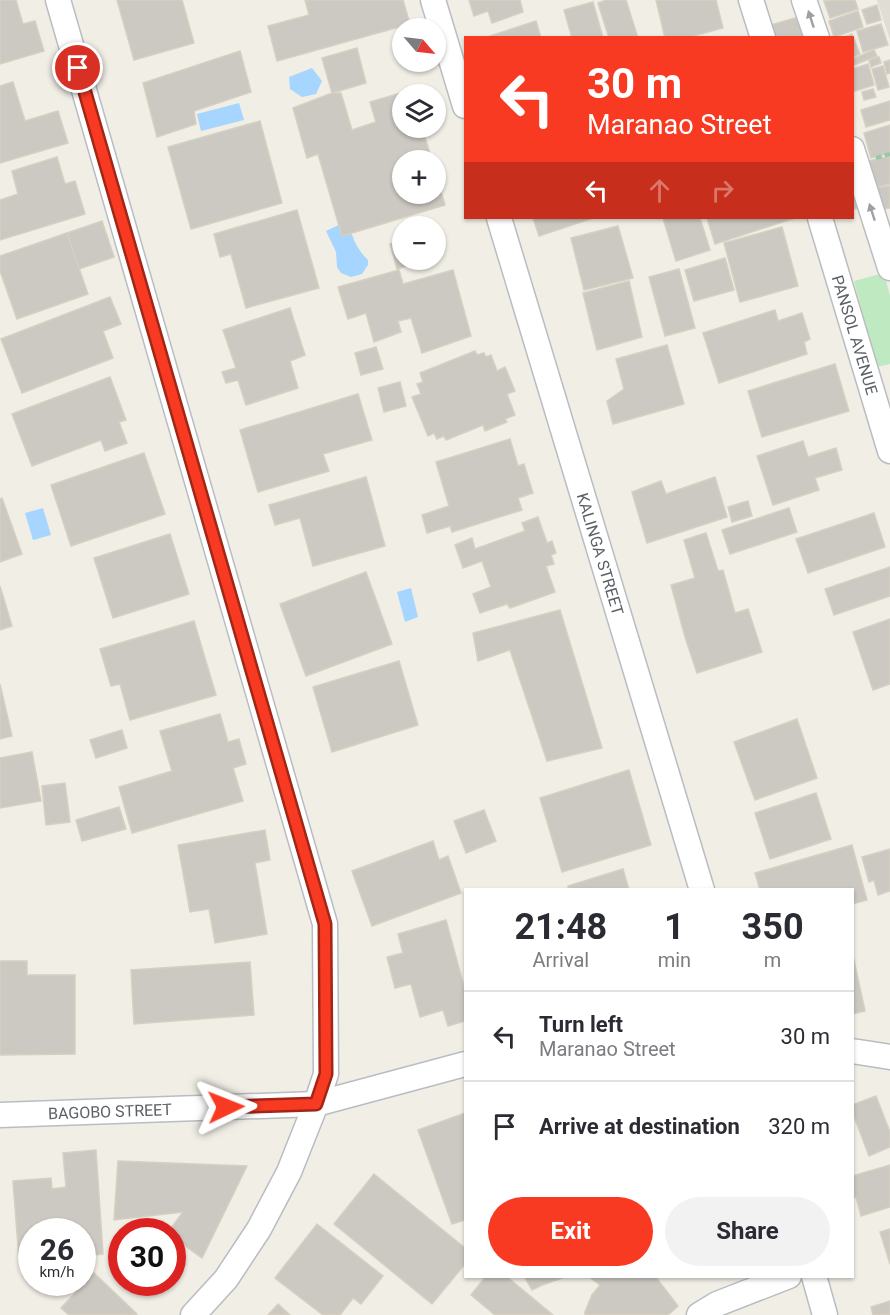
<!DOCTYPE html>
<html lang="en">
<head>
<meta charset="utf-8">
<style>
	body { margin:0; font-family:Roboto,sans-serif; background:#f2f2f3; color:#2b2b33; height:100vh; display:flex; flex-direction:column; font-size:22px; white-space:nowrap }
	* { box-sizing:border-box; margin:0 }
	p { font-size:20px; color:#7c7c81 }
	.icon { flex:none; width:33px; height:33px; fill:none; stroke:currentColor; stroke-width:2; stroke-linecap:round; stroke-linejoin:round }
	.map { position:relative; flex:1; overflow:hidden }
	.side { position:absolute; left:464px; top:888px; width:390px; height:390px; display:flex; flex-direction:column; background:#fff; border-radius:0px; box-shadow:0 2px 4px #0004 }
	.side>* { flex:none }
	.guide { position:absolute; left:464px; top:36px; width:390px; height:183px; border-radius:0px; box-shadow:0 2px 4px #0004; background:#f93a22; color:#fff; overflow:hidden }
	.needle { width:39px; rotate:118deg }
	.controls { position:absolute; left:392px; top:18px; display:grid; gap:12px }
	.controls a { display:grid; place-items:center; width:54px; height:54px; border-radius:50%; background:#fff; box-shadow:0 2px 4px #0004; font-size:30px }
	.speed { position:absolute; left:18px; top:1218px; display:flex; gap:12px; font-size:30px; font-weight:700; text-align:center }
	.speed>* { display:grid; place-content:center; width:78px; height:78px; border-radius:50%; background:#fff; box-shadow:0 2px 4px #0004; line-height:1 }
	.speed small { font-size:15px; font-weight:400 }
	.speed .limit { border:9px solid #d22; background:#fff; color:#111 }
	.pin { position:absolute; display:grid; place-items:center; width:51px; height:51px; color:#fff; margin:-26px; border:3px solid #fff; border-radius:50%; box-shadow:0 2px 6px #0007 }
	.me { position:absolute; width:66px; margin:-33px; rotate:88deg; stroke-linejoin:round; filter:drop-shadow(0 0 4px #0008) }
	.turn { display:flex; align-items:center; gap:21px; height:126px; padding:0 24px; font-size:27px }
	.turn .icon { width:78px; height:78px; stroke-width:2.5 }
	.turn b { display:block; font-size:42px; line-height:51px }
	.lanes { display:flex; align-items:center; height:57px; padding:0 24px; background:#0003; justify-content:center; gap:30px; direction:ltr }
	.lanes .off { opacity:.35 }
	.eta { display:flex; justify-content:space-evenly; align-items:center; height:102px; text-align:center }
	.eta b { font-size:36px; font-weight:700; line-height:42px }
	.button { display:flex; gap:12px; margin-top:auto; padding:12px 24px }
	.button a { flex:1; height:69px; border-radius:36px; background:#f93a22; color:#fff; font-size:24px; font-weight:700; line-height:69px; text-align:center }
	.button a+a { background:#f2f2f3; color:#2b2b33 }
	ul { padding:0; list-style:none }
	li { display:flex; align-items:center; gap:18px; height:90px; padding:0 24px; border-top:2px solid #e1e1e2 }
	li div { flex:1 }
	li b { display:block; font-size:22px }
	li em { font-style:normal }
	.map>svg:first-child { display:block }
	.education { fill:#e0ddd4 }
	.green { fill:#bfeac1 }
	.water { fill:#a6d5ff }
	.building { fill:#ccc8c2; stroke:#d6d0c2; stroke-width:1.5 }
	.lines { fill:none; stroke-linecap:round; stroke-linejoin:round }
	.street-casing { stroke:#b9bdc2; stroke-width:27 }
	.path { stroke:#96c9a7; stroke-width:4; stroke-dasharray:6 3; stroke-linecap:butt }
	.street { stroke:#fff; stroke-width:24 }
	.oneway { fill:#9da0a4 }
	.route-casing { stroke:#a22616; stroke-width:15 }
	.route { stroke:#f93a22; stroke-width:10 }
	.labels { text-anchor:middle; stroke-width:4.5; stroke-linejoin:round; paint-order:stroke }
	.street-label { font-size:16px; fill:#5c6167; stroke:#fff }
</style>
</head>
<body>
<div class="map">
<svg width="890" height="1315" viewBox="0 0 890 1315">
	<rect width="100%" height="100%" fill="#f0eee5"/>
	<!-- education -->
	<polygon class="education" points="877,0 890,0 890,40"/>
	<!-- green -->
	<polygon class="green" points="884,273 890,296 890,364 876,367 854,281"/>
	<!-- water -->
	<g class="water">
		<polygon points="312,68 322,81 316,94 302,97 290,89 289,77"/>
		<polygon points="239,103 244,120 201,131 197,114"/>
		<path d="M347,221C352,235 356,249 368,260V265L362,274L351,277L341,273L337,267L336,252L326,231Z"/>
		<polygon points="43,508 51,535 33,540 25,513"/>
		<polygon points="411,588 418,617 405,622 397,592"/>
	</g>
	<!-- building -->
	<g class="building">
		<polygon points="0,0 16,0 23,24 35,21 44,51 0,64"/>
		<polygon points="117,0 182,0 194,43 134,60"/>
		<polygon points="305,0 403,0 410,24 277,61 268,26 309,15"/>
		<polygon points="469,0 520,0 523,12 492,23 488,11 474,16"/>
		<polygon points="606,0 626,0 638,38 609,38 598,3"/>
		<polygon points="656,0 716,0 723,28 686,38 665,38"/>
		<polygon points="855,0 858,9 830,18 824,1"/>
		<polygon points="593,2 603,38 572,38 564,10"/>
		<polygon points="877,5 881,20 867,24 862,10"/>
		<polygon points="858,11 863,27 834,37 829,21"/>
		<polygon points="799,17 805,38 770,38 767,26"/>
		<polygon points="536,21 541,38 484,38"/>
		<polygon points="881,24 888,45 863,52 857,31"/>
		<polygon points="852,34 860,54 852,57 852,38 842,38"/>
		<polygon points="357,48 366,83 332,93 322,58"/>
		<polygon points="874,50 877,56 852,66 852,59"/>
		<polygon points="240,51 251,92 194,111 196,124 157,137 143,83"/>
		<polygon points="879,57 881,63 871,67 869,60"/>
		<polygon points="890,60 890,73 887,74 884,62"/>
		<polygon points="868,64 874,85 852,92 852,69"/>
		<polygon points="883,66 889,87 878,90 872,69"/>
		<polygon points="13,82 25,121 58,111 68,143 0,163 0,86"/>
		<polygon points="873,89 876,97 864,100 862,92"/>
		<polygon points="411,90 412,94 402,94 402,128 422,128 432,160 402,160 402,194 435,194 435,172 445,205 342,236 318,154 307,158 293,108 332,93 341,93 352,130 376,122 370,102"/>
		<polygon points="890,101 890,120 866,127 861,110"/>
		<polygon points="260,121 282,203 191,229 168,147"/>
		<polygon points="890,125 890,153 871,158 864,133"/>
		<polygon points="890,156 890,184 875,187 869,161"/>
		<polygon points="57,157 65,184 75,181 85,214 0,240 0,200 18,194 12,171"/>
		<polygon points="890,186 890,208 878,210 875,188"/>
		<polygon points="854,193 859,207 852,210 852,194"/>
		<polygon points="297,210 319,288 246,308 231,254 220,257 214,234"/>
		<polygon points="533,218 593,218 539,236"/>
		<polygon points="663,218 700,218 710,250 676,261"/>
		<polygon points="707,218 795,218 715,244"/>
		<polygon points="102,221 114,257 79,269 67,233"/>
		<polygon points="618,226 633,278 584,290 571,238"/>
		<polygon points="782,227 798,286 740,302 724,243"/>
		<polygon points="67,233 88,294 17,319 0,271 0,256"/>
		<polygon points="402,241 402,260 422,260 423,261 397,269 390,244"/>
		<polygon points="725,258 734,290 694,301 685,270"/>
		<polygon points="679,269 695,328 665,336 649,277"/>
		<polygon points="399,270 403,284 453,270 471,336 422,353 411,318 398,321 401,332 374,342 366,313 348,319 338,287"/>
		<polygon points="629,281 642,337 597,350 583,293"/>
		<polygon points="110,297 121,324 103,331 113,358 22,393 1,339"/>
		<polygon points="290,308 305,355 290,361 298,388 246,405 238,380 226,383 222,372 236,368 223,330"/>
		<polygon points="775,310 778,321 802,313 810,339 804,342 807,354 719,383 703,333"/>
		<polygon points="667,345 684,404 613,424 607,401 624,389 616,359"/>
		<polygon points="376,347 383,369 361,375 355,353"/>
		<polygon points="475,351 477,355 484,353 486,357 491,355 497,371 505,367 515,391 507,394 515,415 505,419 507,422 485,431 483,425 446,440 444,436 437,439 434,433 428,436 412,397 421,394 417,384 423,382 420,373"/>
		<polygon points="835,364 849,411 762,437 748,391"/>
		<polygon points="110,377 126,420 119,422 127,443 105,451 101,440 32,466 12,414"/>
		<polygon points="400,382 406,406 384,412 378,388"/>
		<polygon points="358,394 372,440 323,454 329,471 258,492 240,430"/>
		<polygon points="510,439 518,466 524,464 533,493 518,498 522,510 452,532 450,526 427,533 422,515 449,506 436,462"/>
		<polygon points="803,441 808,457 836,448 842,470 815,478 819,490 773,505 757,456"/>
		<polygon points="144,453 165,514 71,546 51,485"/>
		<polygon points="366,477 385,546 313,566 300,518 275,525 269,505"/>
		<polygon points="715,477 727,517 647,543 632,492 661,481 666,494"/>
		<polygon points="2,498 22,554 0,562 0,499"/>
		<polygon points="748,501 752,516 732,522 728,507"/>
		<polygon points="789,508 797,532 730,554 722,530"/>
		<polygon points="874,513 885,547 808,573 796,539"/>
		<polygon points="538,517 547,543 552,541 556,553 551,555 554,564 546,566 555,592 510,608 507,604 480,613 473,594 491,587 482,561 463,568 455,545 472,538 475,549 525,531 522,523"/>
		<polygon points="706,533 718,571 723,570 735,613 748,609 762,652 697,673 685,637 671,585 695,578 684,540"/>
		<polygon points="170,534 189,594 113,618 94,558"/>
		<polygon points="890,567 890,596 834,615 825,589"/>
		<polygon points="366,572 392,644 306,676 280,604"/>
		<polygon points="0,586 12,626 0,630"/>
		<polygon points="560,610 602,748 547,761 510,650 478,661 473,633"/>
		<polygon points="890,619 890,684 873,690 853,632"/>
		<polygon points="194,621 216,695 130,720 120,684 111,686 100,649"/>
		<polygon points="399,661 418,725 332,752 313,687"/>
		<polygon points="0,684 12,736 0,739"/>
		<polygon points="220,714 228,742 239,739 246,764 233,768 243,801 132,833 119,787 172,771 160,731"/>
		<polygon points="797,719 817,778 755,800 734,742"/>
		<polygon points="122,730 127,748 96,758 90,740"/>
		<polygon points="32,752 41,801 0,808 0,758"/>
		<polygon points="629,770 651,845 562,872 540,798"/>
		<polygon points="65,783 70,822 46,825 42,786"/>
		<polygon points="816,793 831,839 770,859 755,813"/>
		<polygon points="119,807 126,829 82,841 76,820"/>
		<polygon points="484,810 496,841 466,853 454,821"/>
		<polygon points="265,830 270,860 255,863 267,934 215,943 209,909 190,912 178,845"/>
		<polygon points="433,841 439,860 448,856 461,893 372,926 352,871"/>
		<polygon points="852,845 867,900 852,904 852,890 760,890 755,873"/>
		<polygon points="890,849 890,891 878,895 874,880 869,882 862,857"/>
		<polygon points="623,869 629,890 569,890 568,886"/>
		<polygon points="446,920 465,990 465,1021 448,1026 443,1010 420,1017 411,984 395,988 387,957 403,953 398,934"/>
		<polygon points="852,951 865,1011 852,1014"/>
		<polygon points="0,961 27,961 27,975 75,975 75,1054 0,1055"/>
		<polygon points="250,962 254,1015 134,1024 131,970"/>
		<polygon points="876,1096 890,1132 890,1147 869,1156 852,1111 852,1105"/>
		<polygon points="465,1113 465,1220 452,1224 418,1130"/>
		<polygon points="96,1150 103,1254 82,1256 82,1232 32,1232 32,1259 19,1260 13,1181 51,1178 52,1189 66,1187 63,1153"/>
		<polygon points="118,1161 247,1166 202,1258 172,1236 172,1232 168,1232 183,1212 114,1220"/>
		<polygon points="890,1165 890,1207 861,1216 856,1197 852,1198 852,1176"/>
		<polygon points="374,1174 465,1248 465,1264 432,1304 334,1224"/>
		<polygon points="317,1224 383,1276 361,1304 353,1298 340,1315 323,1315 275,1278"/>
		<polygon points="890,1229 890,1264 880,1232"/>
		<polygon points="94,1273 137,1314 136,1315 69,1315 61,1308"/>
		<polygon points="486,1276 506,1276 553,1315 495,1315 471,1295"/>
		<polygon points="524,1276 568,1276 542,1285 532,1290"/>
		<polygon points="581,1276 655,1276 678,1306 668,1315 585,1315 585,1312 592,1295 600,1285 589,1277"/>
		<polygon points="890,1301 890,1315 873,1315 871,1307"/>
		<polygon points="278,1304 290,1315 268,1315"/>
	</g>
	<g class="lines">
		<defs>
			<g id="street">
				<polyline points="58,0 325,924 326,1074 316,1104 289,1172 259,1229 226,1279 193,1315"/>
				<polyline points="433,0 465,106"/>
				<polyline points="751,0 763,38"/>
				<polyline points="804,0 817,38"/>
				<polyline points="852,149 890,268"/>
				<path id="s1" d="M499,218L702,890"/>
				<path id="s2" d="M820,218L890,451"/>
				<polyline points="852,1051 890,1057"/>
				<path id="s3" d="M0,1115L316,1104L465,1064"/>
				<polyline points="814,1276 825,1315"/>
				<polyline points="699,1315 717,1304 789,1276"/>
			</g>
		</defs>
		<!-- street casing -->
		<use href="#street" class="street-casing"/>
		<!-- path -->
		<polyline class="path" points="876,158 890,154"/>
		<!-- street -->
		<use href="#street" class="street"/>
	</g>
	<!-- one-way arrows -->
	<defs><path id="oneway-solid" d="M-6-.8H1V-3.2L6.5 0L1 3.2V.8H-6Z" transform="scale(1.5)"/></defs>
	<g class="oneway">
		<use href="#oneway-solid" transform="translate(811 19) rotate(-108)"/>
		<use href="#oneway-solid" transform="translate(872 212) rotate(-108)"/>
	</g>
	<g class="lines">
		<defs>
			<polyline id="route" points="78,68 325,924 326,1074 316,1104 226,1107"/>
		</defs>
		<!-- route casing -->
		<use href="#route" class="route-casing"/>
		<!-- route -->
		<use href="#route" class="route"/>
	</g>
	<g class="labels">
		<!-- street labels -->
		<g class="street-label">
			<text dy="6" stroke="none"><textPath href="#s2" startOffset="122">PANSOL AVENUE</textPath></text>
			<text dy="6" stroke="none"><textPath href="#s1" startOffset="351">KALINGA STREET</textPath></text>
			<text dy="6" stroke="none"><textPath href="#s3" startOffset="110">BAGOBO STREET</textPath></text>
		</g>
	</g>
</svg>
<div class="controls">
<a><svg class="needle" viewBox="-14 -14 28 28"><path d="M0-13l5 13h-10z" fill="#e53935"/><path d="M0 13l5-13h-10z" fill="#7c7c81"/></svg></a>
<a><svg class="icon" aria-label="layers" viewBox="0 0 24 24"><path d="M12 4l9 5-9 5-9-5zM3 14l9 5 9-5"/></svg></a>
<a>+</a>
<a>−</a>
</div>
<div class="speed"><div>26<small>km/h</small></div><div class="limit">30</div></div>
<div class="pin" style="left:78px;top:68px;background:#d93025"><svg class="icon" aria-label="arrive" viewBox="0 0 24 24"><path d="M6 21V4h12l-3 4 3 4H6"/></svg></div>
<svg class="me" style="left:226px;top:1107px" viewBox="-20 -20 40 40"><path d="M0-17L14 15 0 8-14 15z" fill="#f93a22" stroke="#fff" stroke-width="4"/></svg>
<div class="guide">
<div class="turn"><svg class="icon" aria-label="left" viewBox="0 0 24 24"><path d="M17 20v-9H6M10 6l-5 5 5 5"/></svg><div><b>30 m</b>Maranao Street</div></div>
<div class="lanes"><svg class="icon" aria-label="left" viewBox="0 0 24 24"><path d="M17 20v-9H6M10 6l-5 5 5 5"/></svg><svg class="icon off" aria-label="ahead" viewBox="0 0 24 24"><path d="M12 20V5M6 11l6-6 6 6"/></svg><svg class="icon off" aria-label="right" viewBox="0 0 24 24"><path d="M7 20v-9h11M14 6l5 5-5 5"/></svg></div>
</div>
<section class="side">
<div class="eta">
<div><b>21:48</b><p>Arrival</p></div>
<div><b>1</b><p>min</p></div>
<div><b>350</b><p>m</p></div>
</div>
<ul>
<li><svg class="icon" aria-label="left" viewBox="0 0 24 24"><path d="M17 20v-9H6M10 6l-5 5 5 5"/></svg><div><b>Turn left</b><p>Maranao Street</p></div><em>30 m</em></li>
<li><svg class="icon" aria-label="arrive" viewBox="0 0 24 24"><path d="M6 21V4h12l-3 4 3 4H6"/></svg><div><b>Arrive at destination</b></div><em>320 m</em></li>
</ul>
<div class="button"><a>Exit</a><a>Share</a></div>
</section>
</div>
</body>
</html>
